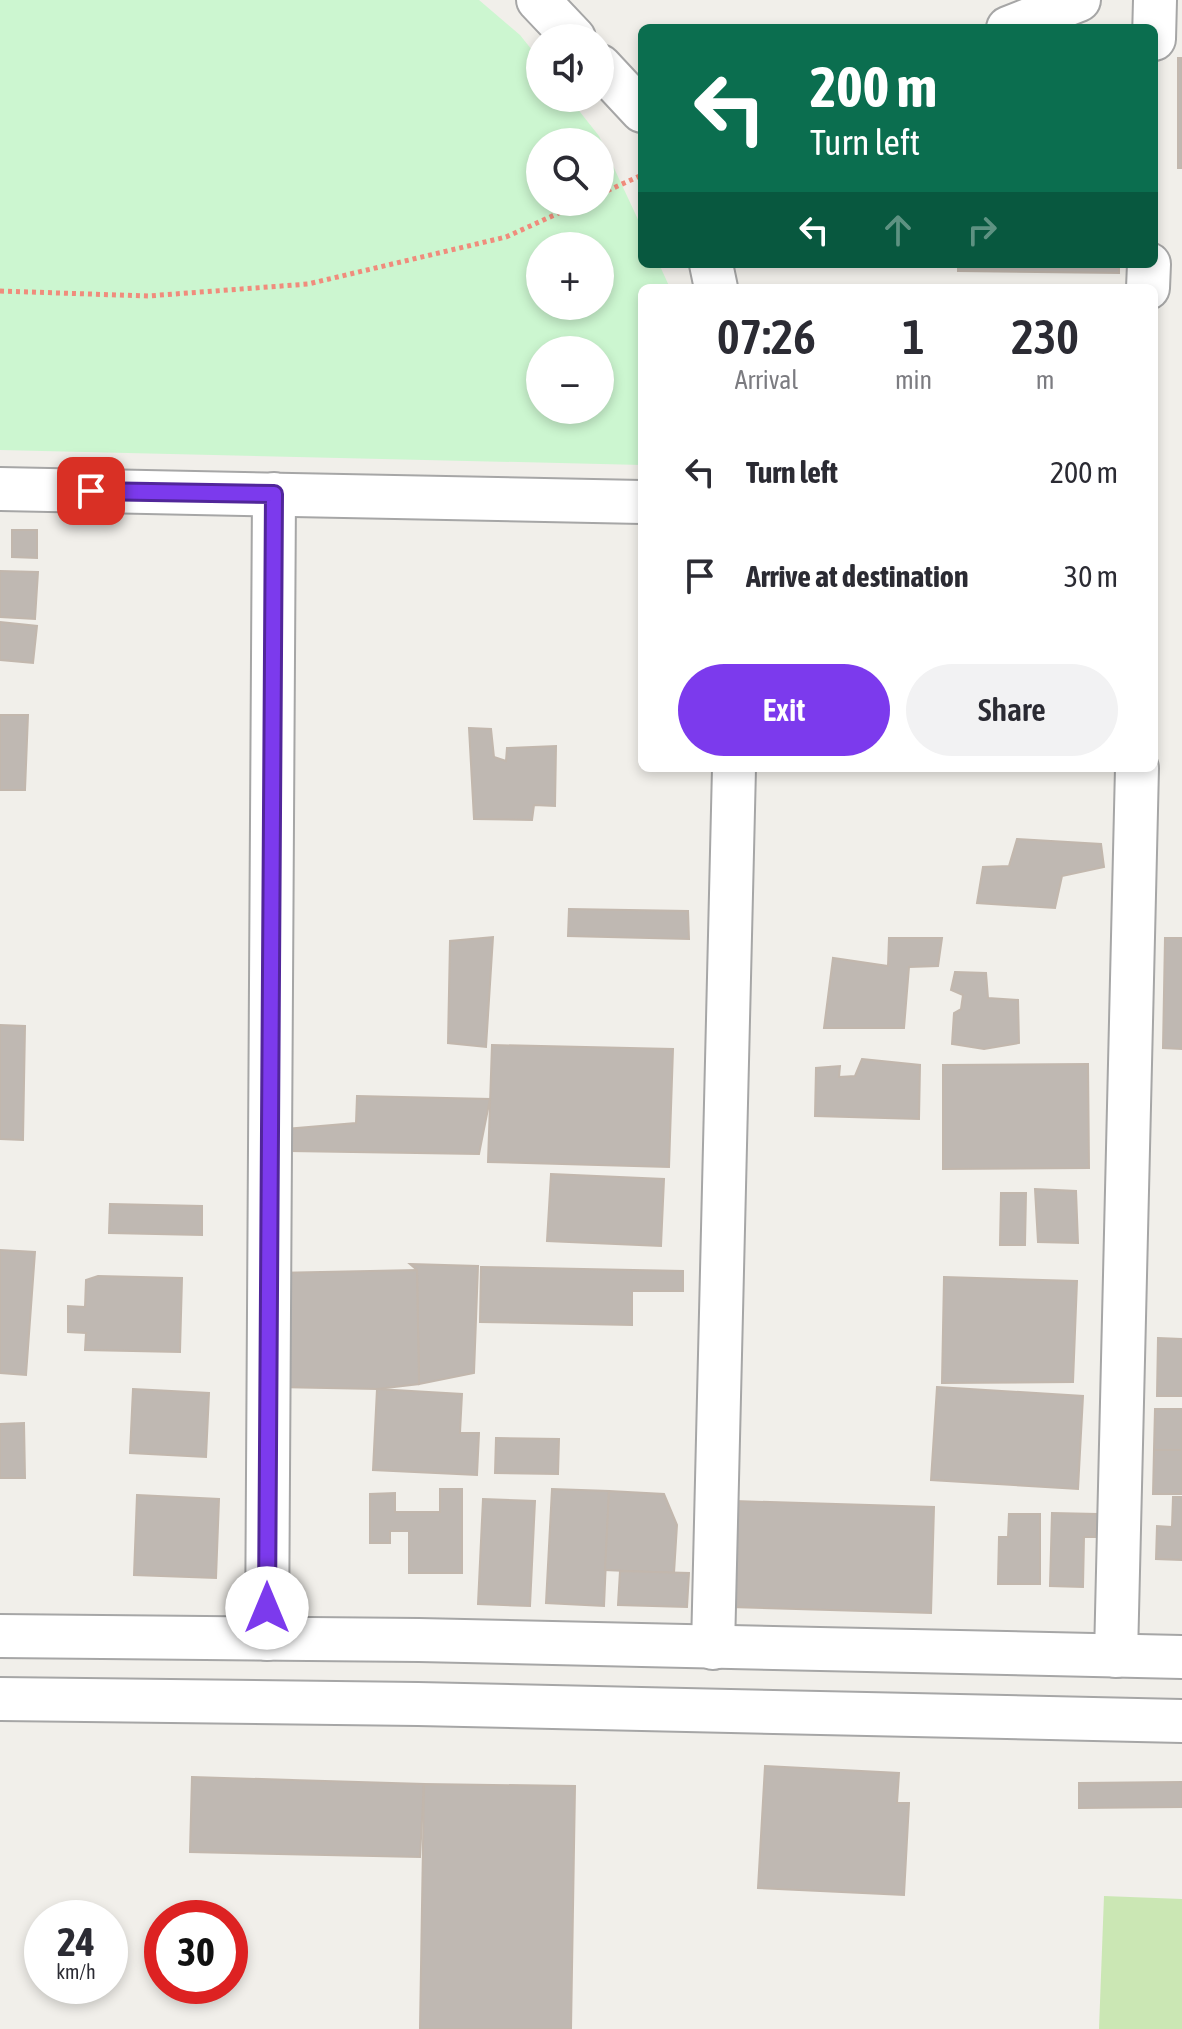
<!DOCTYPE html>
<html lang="en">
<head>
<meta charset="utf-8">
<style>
	body { margin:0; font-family:"Asap Condensed",sans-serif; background:#f2f2f3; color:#2b2b33; height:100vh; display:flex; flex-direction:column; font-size:30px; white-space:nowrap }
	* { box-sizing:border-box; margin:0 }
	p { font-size:26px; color:#7c7c81 }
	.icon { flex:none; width:44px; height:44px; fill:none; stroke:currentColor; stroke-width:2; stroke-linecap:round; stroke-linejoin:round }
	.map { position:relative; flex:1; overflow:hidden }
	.sheet { position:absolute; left:638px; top:284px; width:520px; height:488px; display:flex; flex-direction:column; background:#fff; border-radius:12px; box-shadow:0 4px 12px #0003 }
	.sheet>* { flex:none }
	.hud { position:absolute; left:638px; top:24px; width:520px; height:244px; border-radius:12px; box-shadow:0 4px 12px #0003; background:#0b6e4f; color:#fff; overflow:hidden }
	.tools { position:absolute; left:526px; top:24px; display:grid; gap:16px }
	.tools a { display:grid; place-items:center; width:88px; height:88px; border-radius:50%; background:#fff; box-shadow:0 4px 12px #0003; font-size:40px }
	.speed { position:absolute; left:24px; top:1900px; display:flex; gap:16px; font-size:40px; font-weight:700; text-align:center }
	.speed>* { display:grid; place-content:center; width:104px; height:104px; border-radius:50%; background:#fff; box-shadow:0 4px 12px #0003; line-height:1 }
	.speed small { font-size:20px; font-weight:400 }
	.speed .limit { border:12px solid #d22; background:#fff; color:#111 }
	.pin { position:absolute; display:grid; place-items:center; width:68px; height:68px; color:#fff; margin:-34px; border-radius:16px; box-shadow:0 4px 12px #0006 }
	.me { position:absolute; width:88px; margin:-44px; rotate:0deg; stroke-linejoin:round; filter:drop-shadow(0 0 6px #0008) }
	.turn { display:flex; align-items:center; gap:28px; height:168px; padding:0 40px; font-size:36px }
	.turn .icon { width:104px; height:104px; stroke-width:2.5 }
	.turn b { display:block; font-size:56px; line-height:68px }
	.lanes { display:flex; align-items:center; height:76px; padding:0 40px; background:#0003; justify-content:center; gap:40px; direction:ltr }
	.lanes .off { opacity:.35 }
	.eta { display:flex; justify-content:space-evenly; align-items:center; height:136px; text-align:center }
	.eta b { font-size:48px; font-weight:600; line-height:56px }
	.action { display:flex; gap:16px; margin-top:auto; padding:16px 40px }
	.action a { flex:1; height:92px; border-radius:48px; background:#7c3aed; color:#fff; font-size:32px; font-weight:600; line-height:92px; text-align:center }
	.action a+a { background:#f2f2f3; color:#2b2b33 }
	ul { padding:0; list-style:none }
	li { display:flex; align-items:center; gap:24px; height:104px; padding:0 40px }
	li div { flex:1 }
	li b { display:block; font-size:30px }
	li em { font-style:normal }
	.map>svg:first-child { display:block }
	.grass { fill:#cbe7b4 }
	.park { fill:#ccf6d0; fill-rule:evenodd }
	.building { fill:#bfb8b2; stroke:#c2b7ad; stroke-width:2 }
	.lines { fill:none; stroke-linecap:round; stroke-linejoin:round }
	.minor-casing { stroke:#a6a6a6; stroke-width:46 }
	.path { stroke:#f08c7c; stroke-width:5; stroke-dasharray:4 4; stroke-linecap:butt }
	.minor { stroke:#fff; stroke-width:42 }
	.route-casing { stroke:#51269a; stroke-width:20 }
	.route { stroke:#7c3aed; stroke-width:14 }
</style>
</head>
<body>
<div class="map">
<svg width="1182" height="2029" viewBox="0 0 1182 2029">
	<rect width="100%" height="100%" fill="#f1efea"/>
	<!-- grass -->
	<polygon class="grass" points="1104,1896 1182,1899 1182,2029 1099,2029"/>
	<!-- park -->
	<path class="park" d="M0,0H479L520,35L540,60V98H569L599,136L642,228V264H659L670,288H642V465L0,450ZM540,142H600V202H540ZM540,246H600V306H540ZM540,350H600V410H540Z"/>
	<!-- building -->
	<g class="building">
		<rect x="1178" y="58" width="4" height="110"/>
		<polygon points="958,264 1119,264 1119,273 958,271"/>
		<polygon points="12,530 37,530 37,558 12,557"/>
		<polygon points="0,571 38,572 35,619 0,617"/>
		<polygon points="0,622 37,626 33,663 0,660"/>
		<polygon points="0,715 28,715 25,790 0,790"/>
		<polygon points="469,728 491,729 494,757 506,761 507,748 556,746 555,806 534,805 532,820 474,819"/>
		<polygon points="1017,839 1101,844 1104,867 1062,876 1055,908 977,903 983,867 1009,866"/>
		<polygon points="569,909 688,911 689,939 568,936"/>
		<polygon points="493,937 486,1047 448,1043 450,941"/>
		<polygon points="889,938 942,938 938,966 909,967 904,1028 824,1028 833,958 888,966"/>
		<polygon points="1165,938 1182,938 1182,1049 1163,1048"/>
		<polygon points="955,972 986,973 988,998 1018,1000 1019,1043 984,1049 952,1044 954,1013 961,1009 963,995 951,990"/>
		<polygon points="0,1025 25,1026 23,1140 0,1139"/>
		<polygon points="492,1045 673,1049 669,1167 488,1162"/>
		<polygon points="862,1059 920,1065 919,1119 815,1116 816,1068 840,1066 839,1077 855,1076"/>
		<polygon points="1088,1064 1089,1168 943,1169 943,1065"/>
		<polygon points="357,1096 490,1099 479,1154 290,1151 286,1129 356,1123"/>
		<polygon points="551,1174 664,1179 661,1246 547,1241"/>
		<polygon points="1035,1189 1076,1191 1078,1243 1038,1242"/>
		<polygon points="1001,1193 1026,1193 1025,1245 1000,1245"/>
		<polygon points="110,1204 202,1206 202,1235 109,1233"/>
		<polygon points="0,1250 35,1252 26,1375 0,1373"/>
		<polygon points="410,1264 478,1266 474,1373 419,1384 417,1270"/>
		<polygon points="481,1267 683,1271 683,1291 632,1291 632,1325 480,1322"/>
		<polygon points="417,1270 419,1384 377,1389 277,1387 274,1273"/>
		<polygon points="98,1276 182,1278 180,1352 85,1350 86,1333 68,1332 68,1306 85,1307 86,1280"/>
		<polygon points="944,1277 1077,1281 1073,1382 942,1383"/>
		<polygon points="1158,1338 1182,1339 1182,1396 1157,1396"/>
		<polygon points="937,1387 1083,1396 1078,1489 931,1480"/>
		<polygon points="133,1389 209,1393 206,1457 130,1453"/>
		<polygon points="377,1389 462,1394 460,1433 479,1433 477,1475 373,1470"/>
		<polygon points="1155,1409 1182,1409 1182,1450 1154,1450"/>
		<polygon points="24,1423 25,1478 0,1478 0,1424"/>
		<polygon points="496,1438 559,1439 558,1474 495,1473"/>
		<polygon points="1154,1450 1182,1450 1182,1494 1153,1494"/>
		<polygon points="440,1489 462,1489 462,1573 409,1573 409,1531 390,1531 390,1543 370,1543 370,1494 395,1493 395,1512 440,1512"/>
		<polygon points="552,1489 609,1491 604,1606 546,1603"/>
		<polygon points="609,1491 664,1494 677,1525 674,1573 605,1570"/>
		<polygon points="137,1495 219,1499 216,1578 134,1575"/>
		<polygon points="1173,1497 1182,1497 1182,1560 1156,1559 1157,1526 1172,1527"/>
		<polygon points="483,1499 535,1501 530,1606 478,1604"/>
		<polygon points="734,1501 934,1507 931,1613 731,1607"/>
		<polygon points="1052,1513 1097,1514 1096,1537 1084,1537 1083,1587 1050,1586"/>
		<polygon points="1009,1514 1040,1514 1040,1584 998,1584 999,1537 1008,1537"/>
		<polygon points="620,1571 689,1573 687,1607 618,1605"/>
		<polygon points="765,1766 899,1773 897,1803 909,1803 904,1895 758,1888"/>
		<polygon points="192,1777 424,1784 420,1857 190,1852"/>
		<polygon points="1182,1782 1182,1807 1079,1808 1079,1783"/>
		<polygon points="424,1784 575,1786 571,2029 420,2029"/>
	</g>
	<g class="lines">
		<defs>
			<g id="minor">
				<polyline points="538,0 574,38"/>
				<polyline points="1008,28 1079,0"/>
				<polyline points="1154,39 1155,0"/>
				<polyline points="600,66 642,111"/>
				<polyline points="711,264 716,288"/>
				<polyline points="1148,288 1149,264"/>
				<polyline points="0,489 642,502"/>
				<polyline points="0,1636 419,1640 1182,1657"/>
				<polyline points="267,1639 274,494"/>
				<polyline points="713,1648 734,768"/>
				<polyline points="1116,1656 1137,768"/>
				<polyline points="0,1699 418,1704 1182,1721"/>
			</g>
		</defs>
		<!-- minor casing -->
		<use href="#minor" class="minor-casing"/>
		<!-- path -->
		<g class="path">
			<polyline points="600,194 642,175"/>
			<polyline points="0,291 148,296 308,284 506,237 583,202"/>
		</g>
		<!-- minor -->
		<use href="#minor" class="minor"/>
	</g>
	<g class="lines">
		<defs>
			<polyline id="route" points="91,491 274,494 267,1608"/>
		</defs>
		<!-- route casing -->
		<use href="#route" class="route-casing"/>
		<!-- route -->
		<use href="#route" class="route"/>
	</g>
</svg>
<div class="tools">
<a><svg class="icon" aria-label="sound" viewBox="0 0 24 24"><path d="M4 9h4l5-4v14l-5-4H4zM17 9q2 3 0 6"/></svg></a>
<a><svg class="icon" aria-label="search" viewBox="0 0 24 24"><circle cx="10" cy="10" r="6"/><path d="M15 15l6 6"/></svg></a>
<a>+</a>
<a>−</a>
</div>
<div class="speed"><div>24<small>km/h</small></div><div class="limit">30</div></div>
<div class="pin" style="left:91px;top:491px;background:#d93025"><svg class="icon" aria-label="arrive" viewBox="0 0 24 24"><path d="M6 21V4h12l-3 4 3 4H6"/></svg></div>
<svg class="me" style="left:267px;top:1608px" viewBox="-20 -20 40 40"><circle r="19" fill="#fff"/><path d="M0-13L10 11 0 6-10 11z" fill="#7c3aed"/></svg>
<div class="hud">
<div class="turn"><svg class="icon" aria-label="left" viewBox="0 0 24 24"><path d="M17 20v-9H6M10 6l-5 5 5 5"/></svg><div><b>200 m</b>Turn left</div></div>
<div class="lanes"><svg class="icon" aria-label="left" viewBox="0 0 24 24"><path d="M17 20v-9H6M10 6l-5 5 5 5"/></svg><svg class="icon off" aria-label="ahead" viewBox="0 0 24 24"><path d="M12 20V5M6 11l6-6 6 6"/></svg><svg class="icon off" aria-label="right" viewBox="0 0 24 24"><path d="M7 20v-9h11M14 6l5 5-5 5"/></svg></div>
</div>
<section class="sheet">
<div class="eta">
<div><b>07:26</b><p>Arrival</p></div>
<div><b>1</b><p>min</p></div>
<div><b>230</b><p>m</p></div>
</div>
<ul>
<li><svg class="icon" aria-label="left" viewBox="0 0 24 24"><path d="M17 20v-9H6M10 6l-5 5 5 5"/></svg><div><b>Turn left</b></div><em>200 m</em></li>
<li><svg class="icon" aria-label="arrive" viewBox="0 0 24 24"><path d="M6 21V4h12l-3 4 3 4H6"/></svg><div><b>Arrive at destination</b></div><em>30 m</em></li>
</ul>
<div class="action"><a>Exit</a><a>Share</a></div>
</section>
</div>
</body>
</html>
